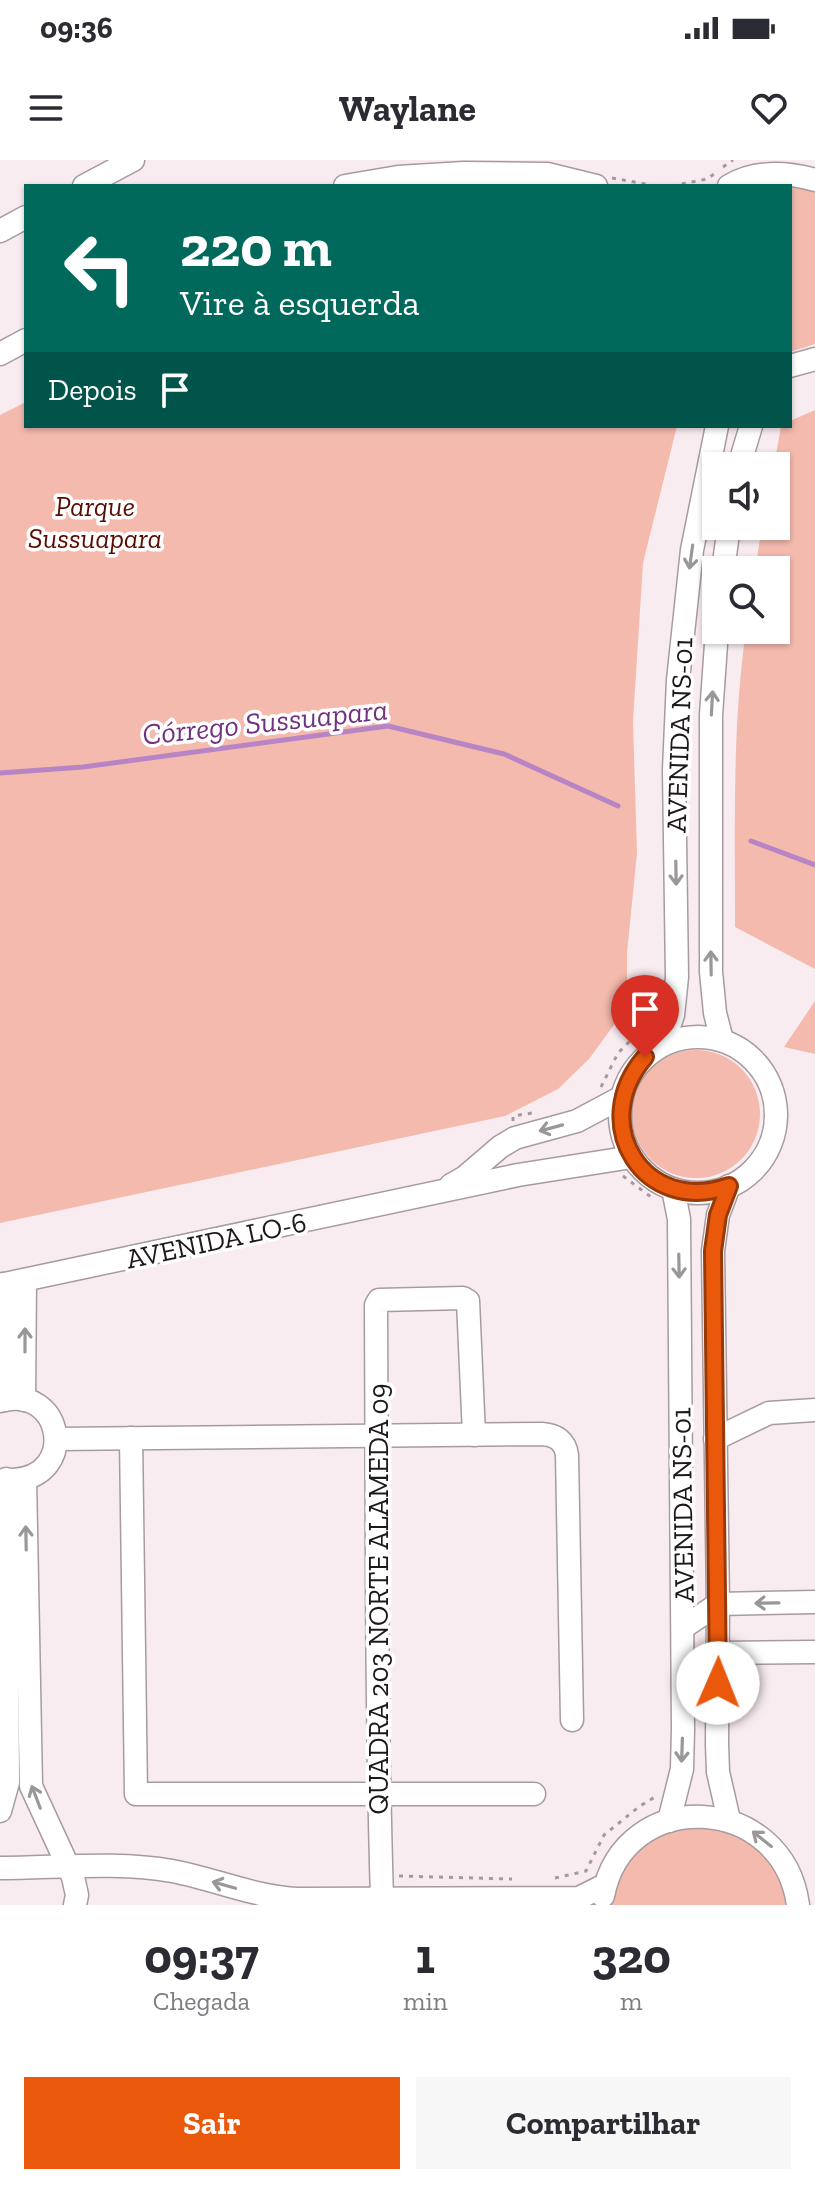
<!DOCTYPE html>
<html lang="pt">
<head>
<meta charset="utf-8">
<style>
	body { margin:0; font-family:"Zilla Slab",serif; background:#f7f7f7; color:#2b2b33; height:100vh; display:flex; flex-direction:column; font-size:30px; white-space:nowrap }
	* { box-sizing:border-box; margin:0 }
	p { font-size:26px; color:#7c7c81 }
	.icon { flex:none; width:44px; height:44px; fill:none; stroke:currentColor; stroke-width:2; stroke-linecap:round; stroke-linejoin:round }
	.map { position:relative; height:1745px; overflow:hidden }
	.panel { display:flex; flex-direction:column; background:#fff; flex:1 }
	.panel>* { flex:none }
	.guide { position:absolute; left:24px; top:24px; width:768px; height:244px; border-radius:0px; box-shadow:0 2px 6px #0004; background:#00695c; color:#fff; overflow:hidden }
	.buttons { position:absolute; left:702px; top:292px; display:grid; gap:16px }
	.buttons a { display:grid; place-items:center; width:88px; height:88px; border-radius:0px; background:#fff; box-shadow:0 2px 6px #0004; font-size:40px }
	.pin { position:absolute; display:grid; place-items:center; width:68px; height:68px; color:#fff; margin:-82px -34px; border-radius:50% 50% 50% 0; rotate:-45deg; box-shadow:0 0 8px #0007 }
	.pin .icon { rotate:45deg }
	.me { position:absolute; width:88px; margin:-44px; rotate:1deg; stroke-linejoin:round; filter:drop-shadow(0 0 6px #0008) }
	.turn { display:flex; align-items:center; gap:28px; height:168px; padding:0 24px; font-size:36px }
	.turn .icon { width:104px; height:104px; stroke-width:2.5 }
	.turn b { display:block; font-size:56px; line-height:68px }
	.then { display:flex; align-items:center; height:76px; padding:0 24px; background:#0003; gap:16px; font-size:30px }
	.eta { display:flex; justify-content:space-evenly; align-items:center; height:136px; text-align:center }
	.eta b { font-size:48px; font-weight:700; line-height:56px }
	.button { display:flex; gap:16px; margin-top:auto; padding:16px 24px }
	.button a { flex:1; height:92px; border-radius:0px; background:#ea580c; color:#fff; font-size:32px; font-weight:700; line-height:92px; text-align:center }
	.button a+a { background:#f7f7f7; color:#2b2b33 }
	.status { display:flex; justify-content:space-between; align-items:center; height:56px; padding:0 40px; background:#fff; direction:ltr }
	.status svg { height:22px; fill:currentColor }
	header { display:flex; justify-content:space-between; align-items:center; height:104px; padding:0 24px; background:#fff; font-size:36px; font-weight:700 }
	.map>svg:first-child { display:block }
	.green { fill:#f4baae }
	.lines { fill:none; stroke-linecap:round; stroke-linejoin:round }
	.stream { stroke:#b785c5; stroke-width:5 }
	.minor-casing { stroke:#a79b9f; stroke-width:25 }
	.path { stroke:#a49a9e; stroke-width:3; stroke-dasharray:4 6; stroke-linecap:butt }
	.minor { stroke:#fff; stroke-width:22 }
	.oneway { stroke:#999798 }
	.route-casing { stroke:#983908; stroke-width:20 }
	.route { stroke:#ea580c; stroke-width:14 }
	.labels { text-anchor:middle; stroke-width:7; stroke-linejoin:round; paint-order:stroke }
	.park-label { font-size:28px; font-style:italic; fill:#590d01; stroke:#fff }
	.street-label { font-size:28px; fill:#1d181a; stroke:#fff }
	.water-label { font-size:30px; font-style:italic; fill:#713381; stroke:#fff }
</style>
</head>
<body>
<div class="status"><b>09:36</b><svg viewBox="0 0 49 12"><path d="M0 12V9h3v3zM5 12V6h3v6zM10 12V3h3v9zM15 12V0h3v12zM26 1h20v11H26zM47 4h2v5h-2z"/></svg></div>
<header><svg class="icon" aria-label="menu" viewBox="0 0 24 24"><path d="M4 6h16M4 12h16M4 18h16"/></svg>Waylane<svg class="icon" aria-label="heart" viewBox="0 0 24 24"><path d="M12 20l-8-8c-3-5 5-10 8-4 3-6 11-1 8 4z"/></svg></header>
<div class="map">
<svg width="815" height="1745" viewBox="0 0 815 1745">
	<rect width="100%" height="100%" fill="#f9ecf0"/>
	<!-- green -->
	<g class="green">
		<polygon points="775,20 815,29 815,184 790,192 790,26 744,26"/>
		<polygon points="26,242 26,266 677,266 643,403 633,561 637,693 627,793 627,847 589,899 558,929 505,956 0,1063 0,255"/>
		<path d="M815,250V809L735,767C735,668 732,568 746,470H776V410H755L762,366H776V306H774L781,266H790V261Z"/>
		<polygon points="815,841 815,894 784,887"/>
		<circle cx="696" cy="954" r="64"/>
		<path d="M715,1666C764,1688 773,1692 789,1745H611C616,1714 635,1685 665,1672C679,1666 700,1668 715,1666Z"/>
	</g>
	<g class="lines">
		<!-- stream -->
		<g class="stream">
			<polyline points="0,613 83,607 388,566 504,594 618,646"/>
			<polyline points="751,681 815,705"/>
		</g>
		<defs>
			<g id="minor">
				<polyline points="84,26 133,0"/>
				<polyline points="345,26 398,17 464,13 547,14 596,26"/>
				<path d="M729,26C756,10 786,12 815,20"/>
				<polyline points="0,71 26,57"/>
				<polyline points="0,194 26,180"/>
				<polyline points="790,206 815,199"/>
				<polyline points="739,306 751,266"/>
				<polyline points="723,410 729,366"/>
				<polyline points="717,470 711,555 711,812 715,853 722,880"/>
				<circle cx="698" cy="955" r="78"/>
				<polyline points="663,884 673,855 677,817 674,610 678,520 692,390 717,266"/>
				<polyline points="451,1025 465,1017 500,987 515,978 577,961 622,937"/>
				<polyline points="3,1124 4,1240"/>
				<polyline points="0,1125 518,1015 632,997"/>
				<polyline points="24,1240 25,1120"/>
				<path d="M0,1241C63,1223 79,1317 13,1320"/>
				<polyline points="131,1278 136,1634 534,1634"/>
				<path d="M56,1279L542,1274C556,1275 565,1281 567,1295L572,1560"/>
				<polyline points="715,1279 769,1253 815,1250"/>
				<polyline points="25,1319 31,1626 73,1717 77,1735 75,1745"/>
				<polyline points="684,1467 718,1444 815,1442"/>
				<polyline points="718,1493 815,1492"/>
				<polyline points="0,1651 8,1622 6,1319"/>
				<polyline points="729,1660 718,1612 717,1584 718,1444 713,1091 718,1055 729,1026"/>
				<polyline points="669,1661 682,1609 683,1569 679,1059 673,1029"/>
				<path d="M0,1708C56,1708 117,1701 172,1711C215,1719 254,1737 298,1739L579,1738L605,1725"/>
				<path d="M603,1736C624,1625 783,1633 798,1745"/>
				<path d="M382,1739C376,1541 377,1343 376,1145L379,1140L463,1138L468,1141L474,1275"/>
			</g>
		</defs>
		<!-- minor casing -->
		<use href="#minor" class="minor-casing"/>
		<!-- path -->
		<g class="path">
			<polyline points="723,7 733,0"/>
			<polyline points="612,18 656,26"/>
			<polyline points="672,26 707,19 714,14"/>
			<polyline points="601,927 618,893 640,871 655,848"/>
			<polyline points="513,961 513,956 532,953"/>
			<polyline points="623,1016 655,1040"/>
			<polyline points="399,1716 512,1719"/>
			<polyline points="555,1718 586,1711 604,1675 640,1646 655,1637"/>
		</g>
		<!-- minor -->
		<use href="#minor" class="minor"/>
	</g>
	<!-- one-way arrows -->
	<defs><path id="oneway-shaft" d="M-6 0H5M1.5-3L5.5 0L1.5 3" fill="none" stroke-width="1.6" stroke-linecap="round" stroke-linejoin="round" transform="scale(2)"/></defs>
	<g class="oneway">
		<use href="#oneway-shaft" transform="translate(691 397) rotate(98)"/>
		<use href="#oneway-shaft" transform="translate(712 543) rotate(-87)"/>
		<use href="#oneway-shaft" transform="translate(676 713) rotate(89)"/>
		<use href="#oneway-shaft" transform="translate(711 803) rotate(-91)"/>
		<use href="#oneway-shaft" transform="translate(551 968) rotate(165)"/>
		<use href="#oneway-shaft" transform="translate(679 1106) rotate(89)"/>
		<use href="#oneway-shaft" transform="translate(25 1180) rotate(-90)"/>
		<use href="#oneway-shaft" transform="translate(26 1378) rotate(-91)"/>
		<use href="#oneway-shaft" transform="translate(767 1443) rotate(179)"/>
		<use href="#oneway-shaft" transform="translate(682 1590) rotate(92)"/>
		<use href="#oneway-shaft" transform="translate(36 1637) rotate(-111)"/>
		<use href="#oneway-shaft" transform="translate(762 1679) rotate(-141)"/>
		<use href="#oneway-shaft" transform="translate(224 1725) rotate(-164)"/>
	</g>
	<g class="lines">
		<defs>
			<path id="route" d="M645,897C587,964 644,1056 729,1026L718,1055L713,1091L718,1523"/>
		</defs>
		<!-- route casing -->
		<use href="#route" class="route-casing"/>
		<!-- route -->
		<use href="#route" class="route"/>
	</g>
	<g class="labels">
		<!-- park labels -->
		<g class="park-label">
			<text x="95" y="356">Parque<tspan x="95" dy="32">Sussuapara</tspan></text>
		</g>
		<!-- street labels -->
		<g class="street-label">
			<text transform="translate(679 575) rotate(-88)" y="10">AVENIDA NS-01</text>
			<text transform="translate(216 1080) rotate(-12)" y="10">AVENIDA LO-6</text>
			<text transform="translate(682 1345) rotate(-91)" y="10">AVENIDA NS-01</text>
			<text transform="translate(378 1439) rotate(-90)" y="10">QUADRA 203 NORTE ALAMEDA 09</text>
		</g>
		<!-- water labels -->
		<g class="water-label">
			<text transform="translate(265 562) rotate(-6)" y="10">Córrego Sussuapara</text>
		</g>
	</g>
</svg>
<div class="buttons">
<a><svg class="icon" aria-label="sound" viewBox="0 0 24 24"><path d="M4 9h4l5-4v14l-5-4H4zM17 9q2 3 0 6"/></svg></a>
<a><svg class="icon" aria-label="search" viewBox="0 0 24 24"><circle cx="10" cy="10" r="6"/><path d="M15 15l6 6"/></svg></a>
</div>
<div class="pin" style="left:645px;top:897px;background:#d93025"><svg class="icon" aria-label="arrive" viewBox="0 0 24 24"><path d="M6 21V4h12l-3 4 3 4H6"/></svg></div>
<svg class="me" style="left:718px;top:1523px" viewBox="-20 -20 40 40"><circle r="19" fill="#fff"/><path d="M0-13L10 11 0 6-10 11z" fill="#ea580c"/></svg>
<div class="guide">
<div class="turn"><svg class="icon" aria-label="left" viewBox="0 0 24 24"><path d="M17 20v-9H6M10 6l-5 5 5 5"/></svg><div><b>220 m</b>Vire à esquerda</div></div>
<div class="then">Depois<svg class="icon" aria-label="arrive" viewBox="0 0 24 24"><path d="M6 21V4h12l-3 4 3 4H6"/></svg></div>
</div>
</div>
<section class="panel">
<div class="eta">
<div><b>09:37</b><p>Chegada</p></div>
<div><b>1</b><p>min</p></div>
<div><b>320</b><p>m</p></div>
</div>
<div class="button"><a>Sair</a><a>Compartilhar</a></div>
</section>
</body>
</html>
